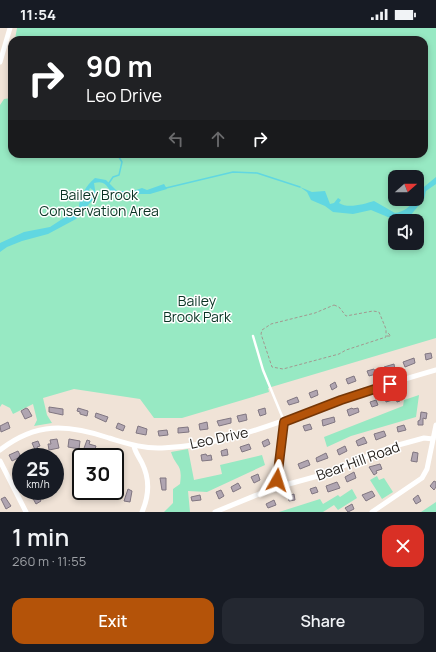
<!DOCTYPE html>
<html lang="en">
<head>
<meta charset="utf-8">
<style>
	body { margin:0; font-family:Manrope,sans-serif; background:#242831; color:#f1f3f6; height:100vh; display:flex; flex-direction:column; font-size:15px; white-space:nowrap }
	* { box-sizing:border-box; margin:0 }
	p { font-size:13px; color:#9ea1a6 }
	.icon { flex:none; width:22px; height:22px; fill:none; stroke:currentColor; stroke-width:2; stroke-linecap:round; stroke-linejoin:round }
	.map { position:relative; height:484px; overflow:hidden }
	.sheet { display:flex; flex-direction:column; background:#171b24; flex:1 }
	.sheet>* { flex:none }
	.top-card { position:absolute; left:8px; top:8px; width:420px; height:122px; border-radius:12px; box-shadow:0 2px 6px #0003; background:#202124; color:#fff; overflow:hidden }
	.needle { width:26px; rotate:69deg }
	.buttons { position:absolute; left:388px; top:142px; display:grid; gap:8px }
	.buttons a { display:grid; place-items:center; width:36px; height:36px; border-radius:8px; background:#171b24; box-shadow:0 2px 6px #0003; font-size:20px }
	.speed { position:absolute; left:12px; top:420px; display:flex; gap:8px; font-size:20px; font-weight:700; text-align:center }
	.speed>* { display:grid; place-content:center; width:52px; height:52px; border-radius:50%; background:#171b24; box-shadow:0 2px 6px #0003; line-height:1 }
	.speed small { font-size:10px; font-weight:400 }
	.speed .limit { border:2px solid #111; border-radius:6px; background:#fff; color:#111 }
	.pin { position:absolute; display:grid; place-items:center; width:34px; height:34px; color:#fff; margin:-17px; border-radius:8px; box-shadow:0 2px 6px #0006 }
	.me { position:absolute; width:44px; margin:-22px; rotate:6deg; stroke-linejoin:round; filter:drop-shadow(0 0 3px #0008) }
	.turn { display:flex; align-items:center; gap:14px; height:84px; padding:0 12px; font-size:18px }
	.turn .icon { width:52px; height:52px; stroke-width:2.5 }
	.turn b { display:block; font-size:28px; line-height:34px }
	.lanes { display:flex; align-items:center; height:38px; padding:0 12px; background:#0003; justify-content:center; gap:20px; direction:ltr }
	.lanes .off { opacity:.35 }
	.round { display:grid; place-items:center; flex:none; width:42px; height:42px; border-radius:12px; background:#242831 }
	.overview { display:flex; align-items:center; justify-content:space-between; height:68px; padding:0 12px }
	h1 { font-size:24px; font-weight:600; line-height:30px }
	.action { display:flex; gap:8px; margin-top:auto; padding:8px 12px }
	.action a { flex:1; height:46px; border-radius:12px; background:#b45309; color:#fff; font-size:16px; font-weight:600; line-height:46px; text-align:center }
	.action a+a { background:#242831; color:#f1f3f6 }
	.status { display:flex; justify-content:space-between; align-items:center; height:28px; padding:0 20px; background:#171b24; direction:ltr }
	.status svg { height:11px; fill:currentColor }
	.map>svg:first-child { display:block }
	.green { fill:#97e9c3; fill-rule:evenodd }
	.water { fill:#61d7e1; fill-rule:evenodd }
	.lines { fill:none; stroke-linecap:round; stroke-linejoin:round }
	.stream { stroke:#61d7e1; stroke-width:1.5 }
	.building { fill:#b0a5b1; stroke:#807681 }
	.path { stroke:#a2988f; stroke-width:1; stroke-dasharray:3 2; stroke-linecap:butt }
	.lane { stroke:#fff; stroke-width:2.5 }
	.street { stroke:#fff; stroke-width:5 }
	.route-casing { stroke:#753606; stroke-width:10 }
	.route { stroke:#b45309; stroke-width:7 }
	.labels { text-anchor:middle; stroke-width:3; stroke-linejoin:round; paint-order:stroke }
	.park-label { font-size:14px; fill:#093323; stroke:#fff }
	.street-label { font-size:14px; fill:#201c18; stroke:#fff }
</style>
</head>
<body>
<div class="status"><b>11:54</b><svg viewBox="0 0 49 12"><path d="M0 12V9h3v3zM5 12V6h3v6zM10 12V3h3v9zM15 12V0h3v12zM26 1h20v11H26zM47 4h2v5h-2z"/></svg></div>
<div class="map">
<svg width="436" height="484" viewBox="0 0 436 484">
	<rect width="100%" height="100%" fill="#f0e3d7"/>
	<!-- green -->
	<g class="green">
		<path d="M17,0H436V310L268,360L269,364L182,390H154L140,371L74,361L43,370L47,387L52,395L34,398L37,392L33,376L13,386L10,380L2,376L0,379V77L4,71L12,70V126H424V12H20L15,11ZM395,149H417V171H395ZM395,193H417V215H395Z"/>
		<polygon points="419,367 416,389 351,408 327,419 324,409 403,378 404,372"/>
		<path d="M188,421L194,452L222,446L220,437L262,427L265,437L207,464L188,463L190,484H164L173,475V461L180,456C183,435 176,440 171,424Z"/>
		<polygon points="377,448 379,452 384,450 393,464 382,471 370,452"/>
		<polygon points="352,461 357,470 338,482 334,477 323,484 279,484 320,471 323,476 338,467 340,469"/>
		<polygon points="436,474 436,484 421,484"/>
	</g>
	<!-- water -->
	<g class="water">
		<path d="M436,149V156L426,163L424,171L410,188L395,192L371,182L353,186L333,184L325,178L311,172L307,164L300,159L312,164L325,163L330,176L334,175L338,170L341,172L339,175C348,181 364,176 374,173L395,185C403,184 411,179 414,171H417L419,163Z"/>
		<path d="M95,150L106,152L117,163H133L142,160L147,162L164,156L167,161L150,166H122L116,169C107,162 108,151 94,155L96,168L76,191L48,206L22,213L7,219L0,224V215L24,204L50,199L79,180C79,170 86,157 95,150ZM90,160L93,162L94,165L83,175Z"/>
	</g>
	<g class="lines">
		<!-- stream -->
		<g class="stream">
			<polyline points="109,155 113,149 119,147 122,134 117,126"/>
			<polyline points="166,160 233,144 257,145 300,159"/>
		</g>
	</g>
	<!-- building -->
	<g class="building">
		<polygon points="431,325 432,330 426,332 425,326"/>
		<polygon points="414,330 415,335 405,339 403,334"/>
		<polygon points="394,336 395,342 386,345 384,339"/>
		<polygon points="374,341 376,346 369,348 367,343"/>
		<polygon points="354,348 356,353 348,356 346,351"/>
		<polygon points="335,354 337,359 332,362 330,357"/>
		<polygon points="317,362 318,367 311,370 309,365"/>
		<polygon points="398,366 400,373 397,374 396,371 386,374 385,370"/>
		<polygon points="297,369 299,374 289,377 287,373"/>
		<polygon points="376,372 378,377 372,379 370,374"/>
		<polygon points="49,379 63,381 63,387 49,384"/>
		<polygon points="26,380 28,381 32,388 25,391 21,383"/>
		<polygon points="78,380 88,383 87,388 80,386 80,384 77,383"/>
		<polygon points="265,380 266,386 260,388 258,382"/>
		<polygon points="352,380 353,381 358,380 359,384 349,388 347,382"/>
		<polygon points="421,384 427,385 426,391 423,390 423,397 418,397 418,393 420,392"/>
		<polygon points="96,385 108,389 106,394 95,389"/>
		<polygon points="246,386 247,392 239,394 237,388"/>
		<polygon points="334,389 335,394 323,398 322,392"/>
		<polygon points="231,390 231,395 219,398 217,393"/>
		<polygon points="8,394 10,400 1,404 0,398"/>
		<polygon points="207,394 208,401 200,402 199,396"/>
		<polygon points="118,395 125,398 123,403 116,400"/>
		<polygon points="310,396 312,401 305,403 303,398"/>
		<polygon points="404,397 406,402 398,404 397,399"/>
		<polygon points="138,398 147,401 146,407 136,405"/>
		<polygon points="188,399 189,404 178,405 178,400"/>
		<polygon points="167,402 168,407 159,408 158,403"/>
		<polygon points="384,403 386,408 376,412 374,406"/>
		<polygon points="364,409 367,415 358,418 356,413"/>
		<polygon points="57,411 59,420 49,422 48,416 51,416 50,412"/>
		<polygon points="69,411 80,413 79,421 68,419"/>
		<polygon points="268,411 270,416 264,419 262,414"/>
		<polygon points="87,412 90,413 89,416 96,418 94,424 87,422 87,424 83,423"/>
		<polygon points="38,413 40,418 37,419 39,423 36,424 32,415"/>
		<polygon points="249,416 251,421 242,424 240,419"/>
		<polygon points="345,418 347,423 339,427 337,422"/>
		<polygon points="227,421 228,427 222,428 221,423"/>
		<polygon points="18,423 21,429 21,436 18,430 12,433 9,427"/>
		<polygon points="109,423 112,424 121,429 108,429"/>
		<polygon points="413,424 418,425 417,434 411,433"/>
		<polygon points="326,425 328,430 317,434 316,430"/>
		<polygon points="206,426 207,428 211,427 212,432 202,433 201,427"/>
		<polygon points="308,432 310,437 300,441 298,436"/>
		<polygon points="380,436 382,441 376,443 377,445 374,447 369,439"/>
		<polygon points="354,444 356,450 347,454 345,449"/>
		<polygon points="258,446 260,452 254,455 251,449"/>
		<polygon points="160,450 166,450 166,462 162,462"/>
		<polygon points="434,453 436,454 436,459 434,462 430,458"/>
		<polygon points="337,454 340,460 328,464 326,458"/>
		<polygon points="238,455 241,460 233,464 231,459"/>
		<polygon points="316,459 318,464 312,466 310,461"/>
		<polygon points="128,461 132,463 130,474 124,473"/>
		<polygon points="221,462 224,468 219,471 216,464"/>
		<polygon points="36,463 41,473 36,476 30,465"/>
		<polygon points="372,463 375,468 366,473 362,467"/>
		<polygon points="294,466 295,472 289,473 288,468"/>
		<polygon points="200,467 201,472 192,473 191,469"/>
		<polygon points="418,467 421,473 416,476 413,471"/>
		<polygon points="5,469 11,478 6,481 1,471"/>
		<polygon points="274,472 276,477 268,480 266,476"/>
		<polygon points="352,476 354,481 348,484 345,480"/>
	</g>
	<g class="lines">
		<!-- path -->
		<g class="path">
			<polygon points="334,277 339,279 346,288 373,283 379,284 386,301 386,309 346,322 339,326 283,341 272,339 261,306 262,302 271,296 315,285"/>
			<polyline points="387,308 391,308 387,304"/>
		</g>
		<!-- lane -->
		<polyline class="lane" points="253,308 263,342 284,393"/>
		<!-- street -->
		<g class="street">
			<polyline points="0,34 10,0"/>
			<path d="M134,418C135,424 139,429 142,435C150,451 149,468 142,484"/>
			<path d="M0,422C36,394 67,396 109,410C126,415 143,421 162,420C225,418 284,392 343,371C374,360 405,351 436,342"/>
			<polyline points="0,433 26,484"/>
			<polyline points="278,459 277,449 284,394"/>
			<polyline points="215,484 274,460 318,448 391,419 424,410 433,411"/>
			<polyline points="372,484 422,450 427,441 436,397"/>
		</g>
	</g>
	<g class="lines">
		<defs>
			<polyline id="route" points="277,452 284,394 341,372 390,356"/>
		</defs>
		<!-- route casing -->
		<use href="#route" class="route-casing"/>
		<!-- route -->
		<use href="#route" class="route"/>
	</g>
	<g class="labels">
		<!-- park labels -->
		<g class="park-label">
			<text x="99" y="172">Bailey Brook<tspan x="99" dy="16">Conservation Area</tspan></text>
			<text x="197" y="278">Bailey<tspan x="197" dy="16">Brook Park</tspan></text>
		</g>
		<!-- street labels -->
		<g class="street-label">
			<text transform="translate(219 410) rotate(-12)" y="5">Leo Drive</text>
			<text transform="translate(358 433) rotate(-20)" y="5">Bear Hill Road</text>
		</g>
	</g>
</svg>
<div class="buttons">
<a><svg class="needle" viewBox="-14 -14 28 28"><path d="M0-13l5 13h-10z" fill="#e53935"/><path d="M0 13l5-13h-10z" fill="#9ea1a6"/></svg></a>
<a><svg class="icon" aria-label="sound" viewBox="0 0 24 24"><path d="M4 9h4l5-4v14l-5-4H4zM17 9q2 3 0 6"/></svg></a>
</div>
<div class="speed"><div>25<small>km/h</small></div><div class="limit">30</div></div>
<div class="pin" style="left:390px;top:356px;background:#d93025"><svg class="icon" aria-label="arrive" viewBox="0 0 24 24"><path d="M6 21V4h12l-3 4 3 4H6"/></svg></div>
<svg class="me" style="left:277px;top:452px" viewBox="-20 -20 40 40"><path d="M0-17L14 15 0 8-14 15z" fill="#b45309" stroke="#fff" stroke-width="4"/></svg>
<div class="top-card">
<div class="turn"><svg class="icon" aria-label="right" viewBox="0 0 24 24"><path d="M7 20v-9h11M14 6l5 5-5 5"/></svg><div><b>90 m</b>Leo Drive</div></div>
<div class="lanes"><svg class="icon off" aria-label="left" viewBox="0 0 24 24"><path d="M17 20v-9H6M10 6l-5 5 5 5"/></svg><svg class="icon off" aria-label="ahead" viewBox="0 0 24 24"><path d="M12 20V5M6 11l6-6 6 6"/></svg><svg class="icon" aria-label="right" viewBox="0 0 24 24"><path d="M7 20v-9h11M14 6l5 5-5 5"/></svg></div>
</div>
</div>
<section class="sheet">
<div class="overview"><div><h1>1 min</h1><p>260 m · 11:55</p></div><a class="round" style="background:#d93025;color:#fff"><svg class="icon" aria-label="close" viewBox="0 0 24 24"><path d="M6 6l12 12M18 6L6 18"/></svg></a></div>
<div class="action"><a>Exit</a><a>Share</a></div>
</section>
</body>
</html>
